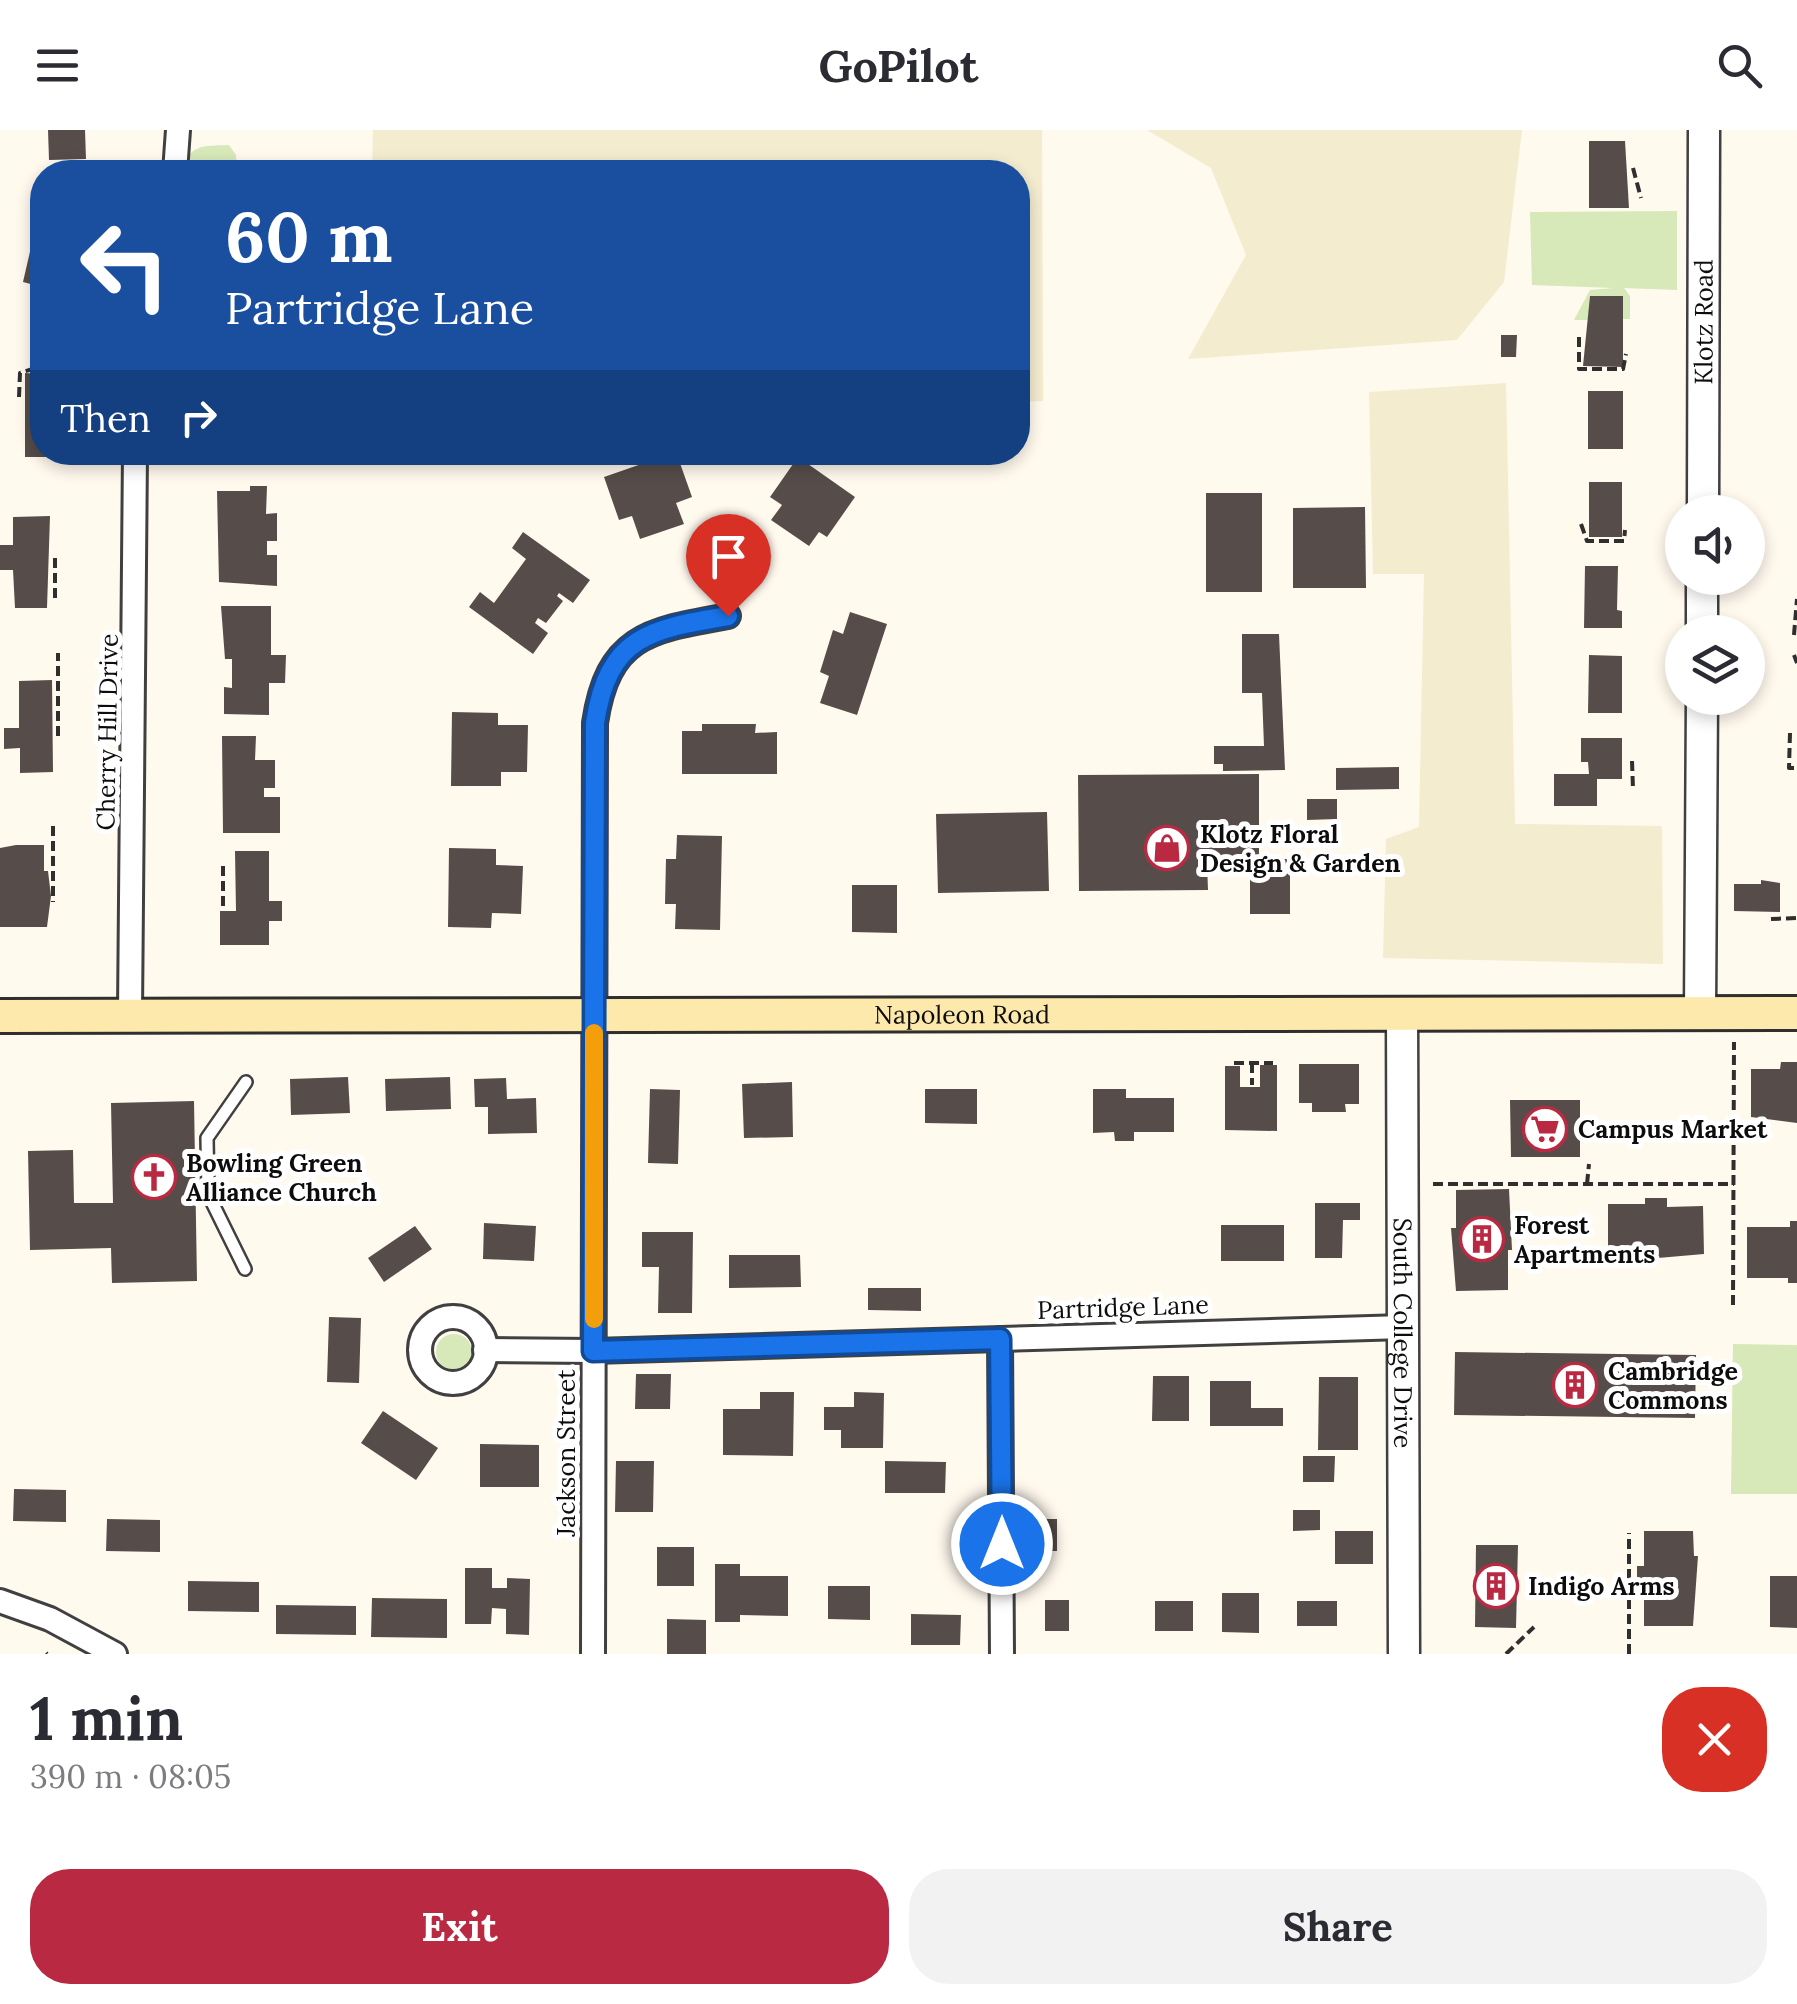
<!DOCTYPE html>
<html lang="en">
<head>
<meta charset="utf-8">
<style>
	body { margin:0; font-family:Lora,serif; background:#f2f2f3; color:#2b2b33; height:100vh; display:flex; flex-direction:column; font-size:38px; white-space:nowrap }
	* { box-sizing:border-box; margin:0 }
	p { font-size:32px; color:#7c7c81 }
	.icon { flex:none; width:55px; height:55px; fill:none; stroke:currentColor; stroke-width:2; stroke-linecap:round; stroke-linejoin:round }
	.map { position:relative; height:1524px; overflow:hidden }
	.side { display:flex; flex-direction:column; background:#fff; flex:1 }
	.side>* { flex:none }
	.top-card { position:absolute; left:30px; top:30px; width:1000px; height:305px; border-radius:40px; box-shadow:0 5px 15px #0003; background:#1a4fa0; color:#fff; overflow:hidden }
	.controls { position:absolute; left:1665px; top:365px; display:grid; gap:20px }
	.controls a { display:grid; place-items:center; width:100px; height:100px; border-radius:50%; background:#fff; box-shadow:0 5px 15px #0003; font-size:50px }
	.pin { position:absolute; display:grid; place-items:center; width:85px; height:85px; color:#fff; margin:-102px -42px; border-radius:50% 50% 50% 0; rotate:-45deg; box-shadow:0 0 10px #0007 }
	.pin .icon { rotate:45deg }
	.me { position:absolute; width:110px; margin:-55px; rotate:0deg; stroke-linejoin:round; filter:drop-shadow(0 0 8px #0008) }
	.turn { display:flex; align-items:center; gap:35px; height:210px; padding:0 30px; font-size:45px }
	.turn .icon { width:130px; height:130px; stroke-width:2.5 }
	.turn b { display:block; font-size:70px; line-height:85px }
	.then { display:flex; align-items:center; height:95px; padding:0 30px; background:#0003; gap:20px; font-size:38px }
	.round { display:grid; place-items:center; flex:none; width:105px; height:105px; border-radius:40px; background:#f2f2f3 }
	.headline { display:flex; align-items:center; justify-content:space-between; height:170px; padding:0 30px }
	h1 { font-size:60px; font-weight:800; line-height:75px }
	.primary-button { display:flex; gap:20px; margin-top:auto; padding:20px 30px }
	.primary-button a { flex:1; height:115px; border-radius:40px; background:#ba2942; color:#fff; font-size:40px; font-weight:800; line-height:115px; text-align:center }
	.primary-button a+a { background:#f2f2f3; color:#2b2b33 }
	header { display:flex; justify-content:space-between; align-items:center; height:130px; padding:0 30px; background:#fff; font-size:45px; font-weight:800 }
	.map>svg:first-child { display:block }
	.farmland { fill:#f4eccf }
	.green { fill:#d7e8b9 }
	.building { fill:#564d4a }
	.lines { fill:none; stroke-linecap:round; stroke-linejoin:round }
	.service-casing { stroke:#404040; stroke-width:16 }
	.minor-casing { stroke:#404040; stroke-width:28 }
	.tertiary-casing { stroke:#404040; stroke-width:35 }
	.secondary-casing { stroke:#2f2f2f; stroke-width:38 }
	.path { stroke:#2f2f2f; stroke-width:4; stroke-dasharray:10 5; stroke-linecap:butt }
	.service { stroke:#fff; stroke-width:11 }
	.minor { stroke:#fff; stroke-width:22 }
	.tertiary { stroke:#fff; stroke-width:30 }
	.secondary { stroke:#fde9ab; stroke-width:32 }
	.route-casing { stroke:#114b97; stroke-width:25 }
	.route { stroke:#1a73e8; stroke-width:18 }
	.slow { stroke:#f59e0b; stroke-width:18 }
	.labels { text-anchor:middle; stroke-width:10; stroke-linejoin:round; paint-order:stroke }
	.street-label { font-size:25px; fill:#0d0d0d; stroke:#fff }
	.poi-label { font-size:25px; font-weight:bold; fill:#0d0d0d; stroke:#fff; text-anchor:start }
</style>
</head>
<body>
<header><svg class="icon" aria-label="menu" viewBox="0 0 24 24"><path d="M4 6h16M4 12h16M4 18h16"/></svg>GoPilot<svg class="icon" aria-label="search" viewBox="0 0 24 24"><circle cx="10" cy="10" r="6"/><path d="M15 15l6 6"/></svg></header>
<div class="map">
<svg width="1797" height="1524" viewBox="0 0 1797 1524">
	<rect width="100%" height="100%" fill="#fff9ee"/>
	<!-- farmland -->
	<g class="farmland">
		<polygon points="373,0 1042,0 1043,271 1018,272 1018,42 372,42"/>
		<polygon points="1147,0 1522,0 1504,152 1457,210 1188,229 1246,125 1211,38"/>
		<polygon points="1506,253 1515,694 1662,696 1663,834 1383,828 1386,709 1419,697 1424,444 1373,444 1369,262"/>
	</g>
	<!-- green -->
	<g class="green">
		<path d="M229,15L236,25L237,42H184C187,14 203,16 229,15Z"/>
		<polygon points="1677,81 1677,160 1624,158 1630,166 1630,189 1623,189 1623,166 1590,166 1590,190 1574,190 1590,160 1614,158 1532,155 1530,82"/>
		<circle cx="454" cy="1222" r="18"/>
		<polygon points="1733,1214 1797,1215 1797,1364 1731,1364"/>
	</g>
	<!-- building -->
	<g class="building">
		<polygon points="48,0 85,0 86,29 49,30"/>
		<polygon points="1589,11 1625,11 1629,78 1589,78"/>
		<polygon points="41,74 42,74 42,157 23,152"/>
		<polygon points="1590,166 1623,166 1623,237 1583,236"/>
		<polygon points="1501,205 1517,205 1516,227 1501,227"/>
		<polygon points="25,243 42,244 42,322 59,322 59,327 25,327"/>
		<rect x="1588" y="261" width="35" height="58"/>
		<polygon points="676,322 692,367 676,373 684,394 640,409 632,386 619,390 604,347"/>
		<polygon points="798,327 855,367 827,407 819,402 809,416 771,390 782,375 770,367"/>
		<rect x="1589" y="352" width="33" height="55"/>
		<polygon points="250,356 267,356 266,384 277,383 277,411 267,411 267,425 277,425 277,456 219,452 217,361 250,361"/>
		<rect x="1206" y="363" width="56" height="99"/>
		<polygon points="1365,377 1366,458 1293,458 1293,378"/>
		<polygon points="50,386 47,478 15,478 13,440 0,440 0,415 13,415 13,387"/>
		<polygon points="523,402 590,450 573,473 559,463 557,466 563,471 546,493 538,488 535,493 548,503 533,524 469,477 480,462 494,473 526,429 512,418"/>
		<polygon points="1585,436 1618,436 1617,480 1622,481 1622,498 1584,498"/>
		<polygon points="221,476 271,476 271,525 286,525 285,553 269,553 269,585 224,584 224,557 232,558 232,529 225,529"/>
		<polygon points="850,482 887,494 857,585 820,573 829,546 820,542 833,500 843,504"/>
		<polygon points="1242,504 1279,504 1285,640 1223,641 1223,634 1214,634 1214,616 1264,616 1262,563 1242,563"/>
		<polygon points="1589,525 1622,526 1622,583 1588,583"/>
		<polygon points="52,550 53,642 20,643 20,618 4,619 4,598 19,598 19,551"/>
		<polygon points="452,582 498,583 498,595 528,595 527,642 501,642 501,656 451,656"/>
		<polygon points="702,594 756,594 755,603 777,602 777,644 682,644 682,601 702,601"/>
		<polygon points="222,606 256,606 255,630 275,630 275,658 264,658 264,667 280,667 280,703 223,703"/>
		<polygon points="1581,608 1622,608 1622,649 1597,649 1597,676 1554,676 1554,644 1589,644 1588,632 1581,632"/>
		<polygon points="1399,637 1399,659 1336,660 1336,638"/>
		<polygon points="1259,644 1259,733 1207,733 1208,760 1079,761 1078,645"/>
		<polygon points="1307,669 1337,669 1337,689 1307,690"/>
		<polygon points="1047,682 1049,761 938,763 936,684"/>
		<polygon points="677,705 722,706 720,800 675,799 676,774 665,774 666,729 676,729"/>
		<polygon points="16,715 44,715 44,741 48,741 51,766 47,797 0,797 0,718"/>
		<polygon points="449,718 496,719 496,735 523,736 521,784 492,783 491,798 448,797"/>
		<polygon points="235,721 269,721 269,771 282,771 282,791 269,791 269,815 220,815 220,781 236,781"/>
		<polygon points="1268,729 1290,729 1290,784 1250,784 1250,748 1268,748"/>
		<polygon points="1761,750 1780,753 1780,782 1734,781 1734,754 1761,754"/>
		<polygon points="852,755 897,755 897,803 852,802"/>
		<polygon points="1781,932 1797,932 1797,993 1751,987 1751,939 1780,939"/>
		<polygon points="1299,934 1359,934 1359,974 1345,974 1346,982 1312,982 1312,973 1299,973"/>
		<polygon points="1260,935 1277,935 1277,1001 1225,1000 1225,936 1240,936 1240,957 1260,957"/>
		<polygon points="348,947 350,983 291,985 290,949"/>
		<polygon points="450,947 451,979 386,981 385,949"/>
		<polygon points="506,948 507,969 536,968 537,1003 488,1004 488,977 475,977 474,949"/>
		<polygon points="792,952 793,1007 744,1008 742,954"/>
		<polygon points="650,959 680,960 678,1034 648,1033"/>
		<polygon points="925,959 977,959 977,994 925,993"/>
		<polygon points="1093,959 1126,959 1126,968 1174,968 1174,1002 1134,1002 1134,1011 1115,1011 1114,1002 1093,1003"/>
		<polygon points="1510,970 1580,970 1580,1027 1511,1027"/>
		<polygon points="194,971 197,1151 112,1153 111,1118 30,1120 28,1021 73,1020 74,1073 113,1073 111,973"/>
		<polygon points="1509,1059 1512,1120 1508,1120 1508,1160 1456,1161 1451,1098 1456,1098 1456,1060"/>
		<polygon points="1645,1068 1667,1068 1667,1077 1703,1076 1704,1124 1635,1130 1635,1125 1608,1125 1608,1074 1645,1074"/>
		<polygon points="1315,1073 1360,1073 1360,1090 1343,1090 1342,1128 1315,1128"/>
		<polygon points="1790,1091 1797,1091 1797,1153 1788,1153 1788,1148 1747,1148 1747,1097 1790,1097"/>
		<polygon points="484,1093 536,1096 534,1131 483,1129"/>
		<rect x="1221" y="1095" width="63" height="36"/>
		<polygon points="415,1096 432,1119 384,1152 368,1128"/>
		<polygon points="642,1102 693,1102 692,1183 658,1183 659,1137 642,1137"/>
		<polygon points="729,1125 800,1125 801,1157 729,1158"/>
		<polygon points="868,1158 921,1158 921,1181 868,1180"/>
		<polygon points="329,1187 361,1188 359,1253 327,1252"/>
		<polygon points="1455,1222 1696,1225 1695,1288 1454,1285"/>
		<polygon points="636,1244 671,1244 670,1279 635,1279"/>
		<polygon points="1153,1246 1189,1246 1189,1291 1152,1291"/>
		<polygon points="1319,1247 1358,1247 1358,1320 1318,1320"/>
		<polygon points="1210,1251 1251,1251 1251,1278 1283,1278 1283,1296 1210,1296"/>
		<polygon points="760,1262 794,1262 793,1326 723,1325 723,1279 760,1279"/>
		<polygon points="854,1262 884,1263 883,1318 841,1318 841,1300 824,1300 824,1277 854,1277"/>
		<polygon points="383,1281 438,1318 416,1350 361,1313"/>
		<polygon points="480,1314 539,1315 539,1357 480,1357"/>
		<polygon points="1303,1326 1335,1326 1334,1352 1303,1352"/>
		<polygon points="616,1331 654,1331 653,1382 615,1382"/>
		<polygon points="885,1331 946,1332 945,1363 885,1363"/>
		<polygon points="14,1359 66,1360 66,1392 13,1391"/>
		<polygon points="1293,1380 1320,1380 1320,1400 1293,1401"/>
		<polygon points="107,1389 160,1390 160,1422 106,1421"/>
		<polygon points="1026,1389 1057,1389 1057,1421 1025,1421"/>
		<rect x="1335" y="1401" width="38" height="33"/>
		<polygon points="1644,1401 1693,1401 1694,1426 1698,1426 1693,1496 1644,1496 1644,1460 1637,1460 1637,1436 1644,1436"/>
		<polygon points="1476,1415 1518,1415 1516,1498 1475,1497"/>
		<rect x="657" y="1417" width="37" height="39"/>
		<polygon points="715,1434 740,1434 740,1446 788,1446 788,1486 740,1485 740,1492 715,1492"/>
		<polygon points="465,1438 492,1438 492,1458 507,1458 507,1448 530,1449 529,1505 506,1504 506,1479 492,1478 491,1494 465,1494"/>
		<polygon points="1770,1446 1797,1446 1797,1498 1770,1497"/>
		<polygon points="188,1451 259,1452 259,1482 188,1481"/>
		<polygon points="828,1456 870,1456 870,1490 828,1489"/>
		<polygon points="1222,1463 1259,1463 1259,1503 1222,1502"/>
		<polygon points="372,1468 447,1469 447,1508 371,1507"/>
		<rect x="1045" y="1470" width="24" height="31"/>
		<rect x="1155" y="1471" width="38" height="30"/>
		<rect x="1297" y="1471" width="40" height="25"/>
		<polygon points="276,1475 356,1476 356,1505 276,1504"/>
		<polygon points="911,1484 961,1485 960,1515 911,1515"/>
		<polygon points="667,1489 706,1490 706,1524 667,1524"/>
	</g>
	<g class="lines">
		<defs>
			<polyline id="service" points="245,1139 208,1064 207,1008 246,952"/>
			<g id="minor">
				<polyline points="175,42 178,0"/>
				<polyline points="130,882 135,322"/>
				<circle cx="453" cy="1220" r="33"/>
				<polyline points="1000,1209 1002,1524"/>
				<polyline points="485,1220 593,1221 1404,1197"/>
				<polyline points="0,1471 50,1489 115,1524"/>
				<path d="M593,1524L595,593C608,505 650,500 728,486"/>
			</g>
			<g id="tertiary">
				<path id="s1" d="M1703,382L1704,0"/>
				<polyline points="1702,502 1702,448"/>
				<path id="s2" d="M1402,883L1404,1524"/>
				<polyline points="1700,883 1702,568"/>
			</g>
			<g id="secondary">
				<path id="s3" d="M0,886L1797,883"/>
			</g>
		</defs>
		<!-- service casing -->
		<use href="#service" class="service-casing"/>
		<!-- minor casing -->
		<use href="#minor" class="minor-casing"/>
		<!-- tertiary casing -->
		<use href="#tertiary" class="tertiary-casing"/>
		<!-- secondary casing -->
		<use href="#secondary" class="secondary-casing"/>
		<!-- path -->
		<g class="path">
			<polyline points="1633,38 1641,68"/>
			<polyline points="1579,207 1579,239 1623,239 1626,224"/>
			<polyline points="19,267 20,243 39,237"/>
			<polyline points="1581,394 1587,411 1624,411 1625,400"/>
			<polyline points="55,468 55,426"/>
			<polyline points="1794,505 1797,469"/>
			<polyline points="1794,525 1797,533"/>
			<polyline points="1790,603 1789,638 1795,638"/>
			<polyline points="58,606 58,523"/>
			<polyline points="1632,631 1633,659"/>
			<polyline points="53,696 53,772"/>
			<polyline points="223,736 223,779"/>
			<polyline points="1771,789 1797,788"/>
			<polyline points="1234,933 1273,933"/>
			<polyline points="1252,933 1252,955"/>
			<polyline points="1433,1054 1734,1054"/>
			<polyline points="1587,1054 1589,1034"/>
			<polyline points="1733,1175 1734,912"/>
			<polyline points="46,1523 47,1524"/>
			<polyline points="1506,1524 1534,1497"/>
			<polyline points="1629,1524 1629,1403"/>
		</g>
		<!-- service -->
		<use href="#service" class="service"/>
		<!-- minor -->
		<use href="#minor" class="minor"/>
		<!-- tertiary -->
		<use href="#tertiary" class="tertiary"/>
		<!-- secondary -->
		<use href="#secondary" class="secondary"/>
	</g>
	<g class="lines">
		<defs>
			<path id="route" d="M728,486C650,499 608,506 595,593L593,1221L1000,1209L1002,1414"/>
		</defs>
		<!-- route casing -->
		<use href="#route" class="route-casing"/>
		<!-- route -->
		<use href="#route" class="route"/>
		<!-- slow -->
		<polyline class="slow" points="594,1189 594,903"/>
	</g>
	<!-- icons -->
	<defs>
		<symbol id="shop-ring" viewBox="-11 -11 22 22"><circle r="9.5" fill="#fff" stroke="#ba2942" stroke-width="1.5"/><path d="M-5-2.5h2.3a2.7 3.5 0 0 1 5.4 0H5L5.5 6h-11ZM-1.5-2.5h3a1.5 2.3 0 0 0-3 0Z" fill="#ba2942"/></symbol>
		<symbol id="supermarket-ring" viewBox="-11 -11 22 22"><circle r="9.5" fill="#fff" stroke="#ba2942" stroke-width="1.5"/><path d="M-6-5.5h2.5l.6 2H6L4.5 2H-2.5L-4.4-4H-6ZM-1.5 3.2a1.3 1.3 0 1 0 .1 0ZM3 3.2a1.3 1.3 0 1 0 .1 0Z" fill="#ba2942"/></symbol>
		<symbol id="church-ring" viewBox="-11 -11 22 22"><circle r="9.5" fill="#fff" stroke="#ba2942" stroke-width="1.5"/><path d="M-1.2-6h2.4v3.5h3.3v2.4h-3.3V6h-2.4V-.1h-3.3v-2.4h3.3Z" fill="#ba2942"/></symbol>
		<symbol id="building-ring" viewBox="-11 -11 22 22"><circle r="9.5" fill="#fff" stroke="#ba2942" stroke-width="1.5"/><path d="M-4-6H4V6H1V3H-1V6H-4ZM-2.5-4.3h1.7v1.8h-1.7ZM.8-4.3h1.7v1.8H.8ZM-2.5-1h1.7V.8h-1.7ZM.8-1h1.7V.8H.8Z" fill="#ba2942"/></symbol>
	</defs>
	<g fill-rule="evenodd">
		<use href="#shop-ring" x="1142" y="693" width="50" height="50"/>
		<use href="#supermarket-ring" x="1520" y="974" width="50" height="50"/>
		<use href="#church-ring" x="129" y="1022" width="50" height="50"/>
		<use href="#building-ring" x="1457" y="1084" width="50" height="50"/>
		<use href="#building-ring" x="1550" y="1230" width="50" height="50"/>
		<use href="#building-ring" x="1471" y="1431" width="50" height="50"/>
	</g>
	<g class="labels">
		<!-- street labels -->
		<g class="street-label">
			<text dy="9" stroke="none"><textPath href="#s1" startOffset="190">Klotz Road</textPath></text>
			<text transform="translate(107 602) rotate(-89)" y="9">Cherry Hill Drive</text>
			<text dy="9" stroke="none"><textPath href="#s3" startOffset="962">Napoleon Road</textPath></text>
			<text transform="translate(1123 1177) rotate(-2)" y="9">Partridge Lane</text>
			<text dy="9" stroke="none"><textPath href="#s2" startOffset="320">South College Drive</textPath></text>
			<text transform="translate(566 1323) rotate(-90)" y="9">Jackson Street</text>
		</g>
		<!-- poi labels -->
		<g class="poi-label">
			<text x="1200" y="713">Klotz Floral<tspan x="1200" dy="29">Design &amp; Garden</tspan></text>
			<text x="1578" y="1008">Campus Market</text>
			<text x="186" y="1042">Bowling Green<tspan x="186" dy="29">Alliance Church</tspan></text>
			<text x="1514" y="1104">Forest<tspan x="1514" dy="29">Apartments</tspan></text>
			<text x="1608" y="1250">Cambridge<tspan x="1608" dy="29">Commons</tspan></text>
			<text x="1528" y="1465">Indigo Arms</text>
		</g>
	</g>
</svg>
<div class="controls">
<a><svg class="icon" aria-label="sound" viewBox="0 0 24 24"><path d="M4 9h4l5-4v14l-5-4H4zM17 9q2 3 0 6"/></svg></a>
<a><svg class="icon" aria-label="layers" viewBox="0 0 24 24"><path d="M12 4l9 5-9 5-9-5zM3 14l9 5 9-5"/></svg></a>
</div>
<div class="pin" style="left:728px;top:486px;background:#d93025"><svg class="icon" aria-label="arrive" viewBox="0 0 24 24"><path d="M6 21V4h12l-3 4 3 4H6"/></svg></div>
<svg class="me" style="left:1002px;top:1414px" viewBox="-20 -20 40 40"><circle r="17" fill="#1a73e8" stroke="#fff" stroke-width="3"/><path d="M0-11L8 9 0 5-8 9z" fill="#fff"/></svg>
<div class="top-card">
<div class="turn"><svg class="icon" aria-label="left" viewBox="0 0 24 24"><path d="M17 20v-9H6M10 6l-5 5 5 5"/></svg><div><b>60 m</b>Partridge Lane</div></div>
<div class="then">Then<svg class="icon" aria-label="right" viewBox="0 0 24 24"><path d="M7 20v-9h11M14 6l5 5-5 5"/></svg></div>
</div>
</div>
<section class="side">
<div class="headline"><div><h1>1 min</h1><p>390 m · 08:05</p></div><a class="round" style="background:#d93025;color:#fff"><svg class="icon" aria-label="close" viewBox="0 0 24 24"><path d="M6 6l12 12M18 6L6 18"/></svg></a></div>
<div class="primary-button"><a>Exit</a><a>Share</a></div>
</section>
</body>
</html>
